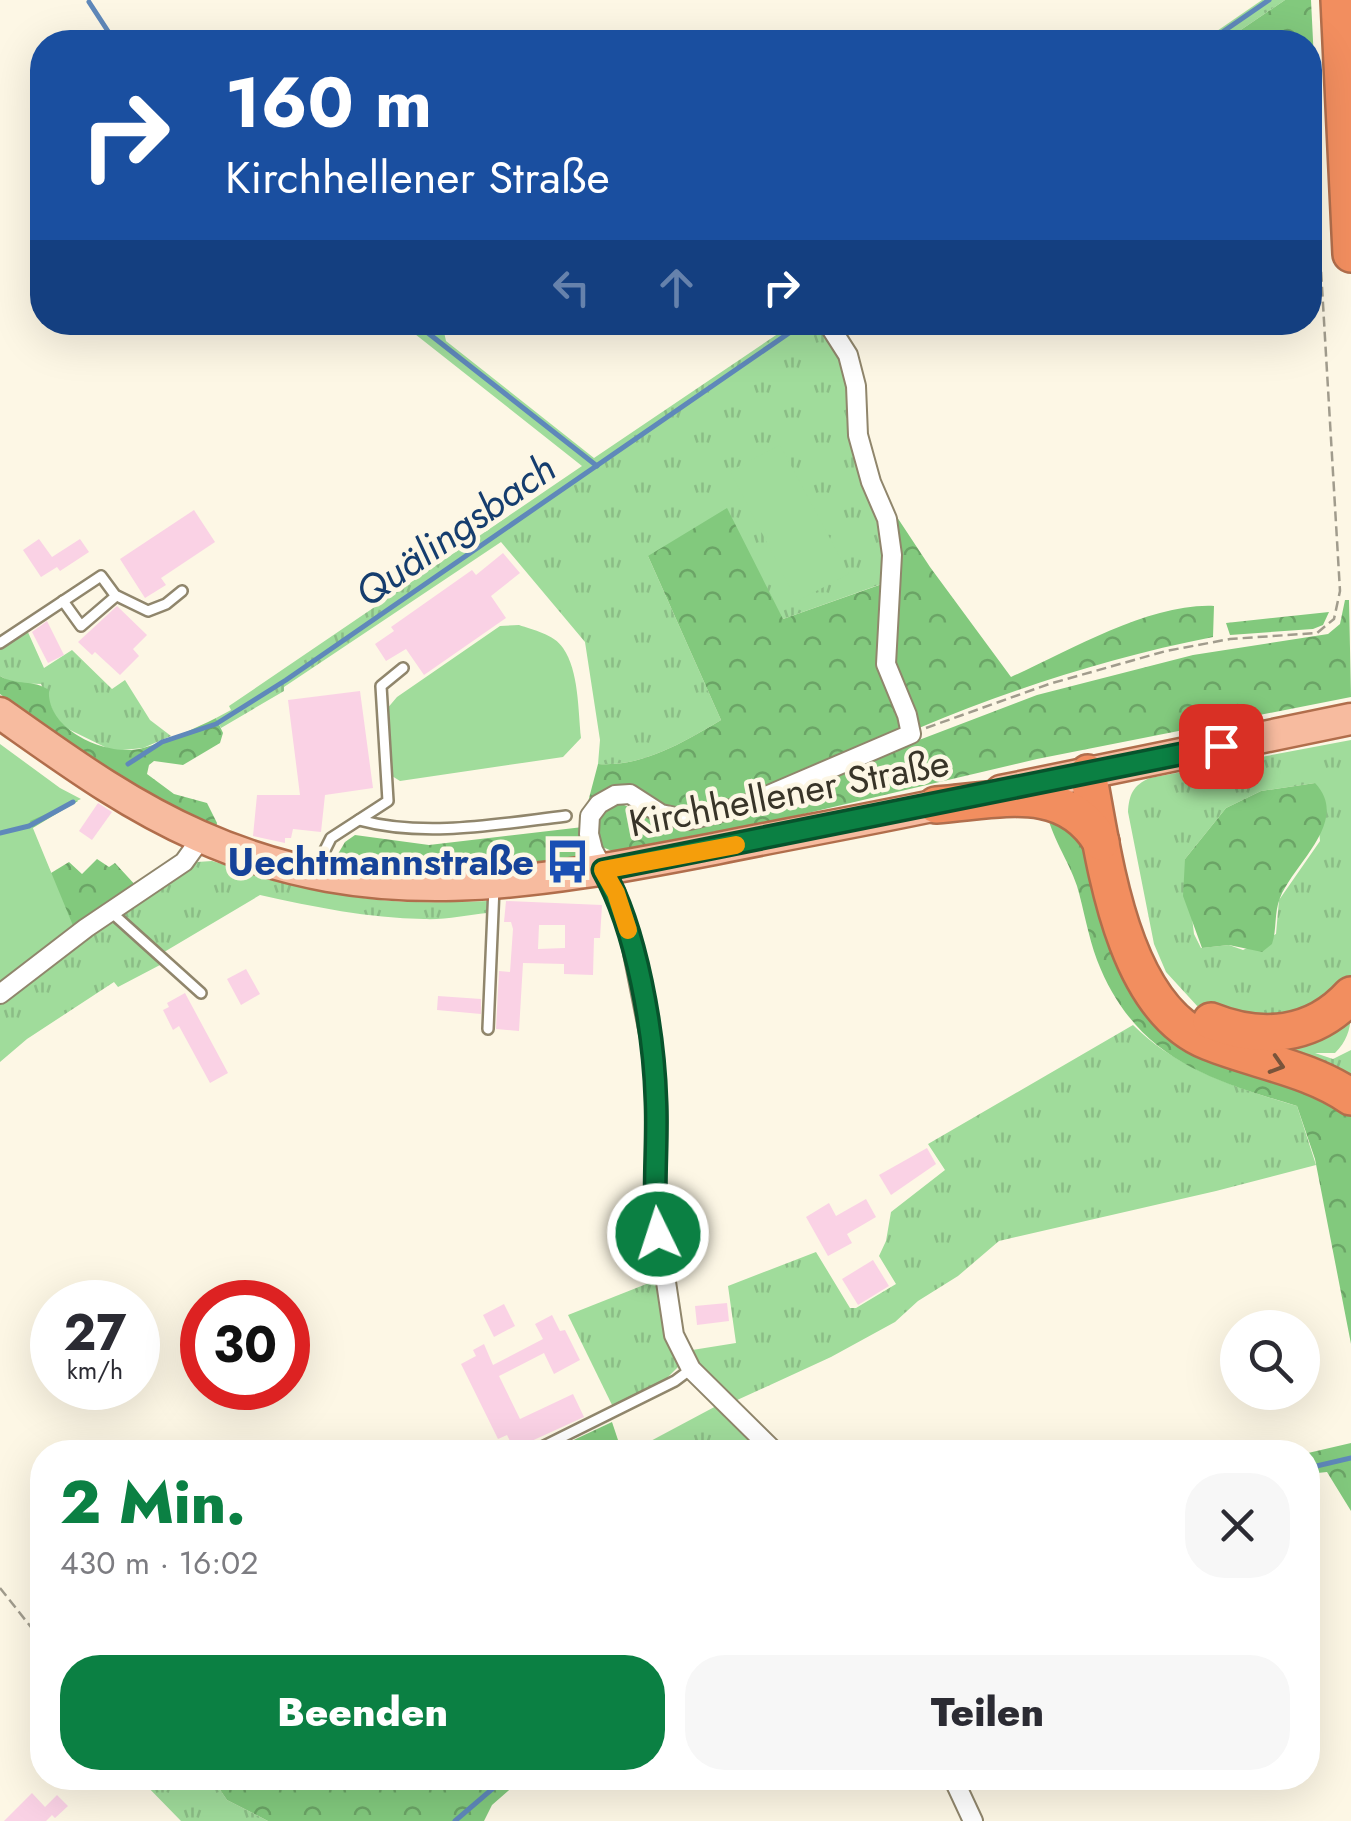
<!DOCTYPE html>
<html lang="de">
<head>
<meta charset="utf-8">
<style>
	body { margin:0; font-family:Jost,sans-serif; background:#f7f7f7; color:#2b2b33; height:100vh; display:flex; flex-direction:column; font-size:38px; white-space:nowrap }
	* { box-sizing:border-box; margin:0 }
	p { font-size:32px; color:#7c7c81 }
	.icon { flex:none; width:55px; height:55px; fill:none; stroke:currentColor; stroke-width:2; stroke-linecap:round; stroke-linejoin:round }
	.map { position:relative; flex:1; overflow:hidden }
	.sheet { position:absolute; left:30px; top:1440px; width:1290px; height:350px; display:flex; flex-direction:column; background:#fff; border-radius:40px; box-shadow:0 10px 40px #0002 }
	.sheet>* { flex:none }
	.hud { position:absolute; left:30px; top:30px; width:1292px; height:305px; border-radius:40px; box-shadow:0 10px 40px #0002; background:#1a4fa0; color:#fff; overflow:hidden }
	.buttons { position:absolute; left:1220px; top:1310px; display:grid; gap:20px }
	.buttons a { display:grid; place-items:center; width:100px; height:100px; border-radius:50%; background:#fff; box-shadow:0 10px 40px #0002; font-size:50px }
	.speed { position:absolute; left:30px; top:1280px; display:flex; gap:20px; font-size:50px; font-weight:700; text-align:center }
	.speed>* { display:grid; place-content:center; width:130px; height:130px; border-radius:50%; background:#fff; box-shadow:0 10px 40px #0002; line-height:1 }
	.speed small { font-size:25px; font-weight:400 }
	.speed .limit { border:15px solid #d22; background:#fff; color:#111 }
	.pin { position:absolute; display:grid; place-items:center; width:85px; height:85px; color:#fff; margin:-42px; border-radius:20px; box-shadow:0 5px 15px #0006 }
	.me { position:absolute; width:110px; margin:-55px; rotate:356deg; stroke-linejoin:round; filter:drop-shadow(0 0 8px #0008) }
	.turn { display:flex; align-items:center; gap:35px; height:210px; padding:0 30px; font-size:45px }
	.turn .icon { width:130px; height:130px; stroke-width:2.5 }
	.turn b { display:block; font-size:70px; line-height:85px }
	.lanes { display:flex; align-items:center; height:95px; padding:0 30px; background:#0003; justify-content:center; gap:50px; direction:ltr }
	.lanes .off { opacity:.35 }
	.round { display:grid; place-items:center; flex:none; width:105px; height:105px; border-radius:40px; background:#f7f7f7 }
	.headline { display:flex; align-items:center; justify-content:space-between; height:170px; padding:0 30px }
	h1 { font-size:60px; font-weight:800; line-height:75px; color:#0b8043 }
	.primary-button { display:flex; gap:20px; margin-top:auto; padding:20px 30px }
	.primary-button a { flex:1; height:115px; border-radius:40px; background:#0b8043; color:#fff; font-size:40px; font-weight:800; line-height:115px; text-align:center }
	.primary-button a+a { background:#f7f7f7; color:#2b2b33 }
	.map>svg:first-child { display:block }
	.grass { fill:url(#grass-tufts); fill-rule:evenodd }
	.forest { fill:url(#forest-crowns) }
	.park { fill:#a0dc9b }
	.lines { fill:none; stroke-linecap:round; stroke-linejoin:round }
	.stream { stroke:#5f88ba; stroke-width:5 }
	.building { fill:#fad2e5; fill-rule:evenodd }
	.service-casing { stroke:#90866c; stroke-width:14 }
	.minor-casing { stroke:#90866c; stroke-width:22 }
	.primary-casing { stroke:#b16e4c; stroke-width:35 }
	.motorway-casing { stroke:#b16e4c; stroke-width:40 }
	.path { stroke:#a19c8d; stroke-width:2.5; stroke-dasharray:10 5; stroke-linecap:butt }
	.service { stroke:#fff; stroke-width:9 }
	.minor { stroke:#fff; stroke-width:18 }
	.primary { stroke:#f7bb9f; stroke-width:30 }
	.motorway { stroke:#f28e5f; stroke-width:35 }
	.oneway { stroke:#79543b }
	.route-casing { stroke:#07532c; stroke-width:25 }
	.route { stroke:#0b8043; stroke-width:18 }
	.slow { stroke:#f59e0b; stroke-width:18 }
	.labels { text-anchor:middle; stroke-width:9; stroke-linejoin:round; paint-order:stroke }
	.street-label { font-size:38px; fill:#383428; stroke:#fdf7e5 }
	.transit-label { font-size:38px; font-weight:bold; fill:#164399; stroke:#fdf7e5; text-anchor:end }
	.water-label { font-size:40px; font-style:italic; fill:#153d6e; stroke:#fdf7e5 }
</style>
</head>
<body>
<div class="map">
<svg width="1351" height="1821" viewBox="0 0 1351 1821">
	<defs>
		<pattern id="grass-tufts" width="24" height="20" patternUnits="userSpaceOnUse" patternTransform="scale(2.5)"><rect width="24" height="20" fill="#a0dc9b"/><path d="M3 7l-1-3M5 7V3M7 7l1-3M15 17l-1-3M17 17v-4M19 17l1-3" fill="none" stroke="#8bbd86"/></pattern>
		<pattern id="forest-crowns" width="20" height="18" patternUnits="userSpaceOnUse" patternTransform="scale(2.5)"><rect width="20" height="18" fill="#82c97d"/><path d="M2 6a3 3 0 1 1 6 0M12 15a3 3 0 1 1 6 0" fill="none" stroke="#6ba466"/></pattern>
	</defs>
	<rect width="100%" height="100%" fill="#fdf7e5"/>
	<!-- grass -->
	<g class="grass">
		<polygon points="1262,0 1285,0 1223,42 1201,42"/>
		<path d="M401,323H442L446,341L594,458L794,323H821L844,361L877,512L887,582L783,619L648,556L721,720C684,742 643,767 598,764L600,740L585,642L501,542L284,687V691L221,728L216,718L231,710L229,706L582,466Z"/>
		<polygon points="27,630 44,668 72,650 112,689 125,680 150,720 171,736 143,748 113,751 66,728 55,716 41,684 13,683 0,676 0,648"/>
		<path d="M1351,740V987L1333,1005L1236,1025L1199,1008L1166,972L1154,944L1128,812C1129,795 1133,785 1150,778ZM1315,783L1320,841L1279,900L1276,934L1243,950L1229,945L1201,948L1194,934L1185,859L1226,808L1261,791Z"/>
		<path d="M212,861C264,876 317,893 371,899C410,904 449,902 488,901L487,913C467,915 445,920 424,919C368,918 314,907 260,895L154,958L160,965L118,987L114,982L27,1039L0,1062V1001L179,870L197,862Z"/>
		<path d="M1351,1010C1351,1027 1348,1040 1335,1053H1315L1333,1059L1351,1050V1087L1243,1042Z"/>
		<path d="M1133,1025C1177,1069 1239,1089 1297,1106L1316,1165L1216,1191L999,1241L958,1276L918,1301L895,1322L831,1357L735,1401L693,1363L686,1351L736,1343L728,1286L816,1252L850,1308H856L896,1284L879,1256L886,1241L891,1212L945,1170L928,1144Z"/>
		<polygon points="659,1279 678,1367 665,1380 613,1407 568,1315"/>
		<polygon points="720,1404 770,1452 630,1452"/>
		<polygon points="139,1778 212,1778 227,1800 268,1821 181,1821"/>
	</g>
	<!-- forest -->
	<g class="forest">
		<polygon points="1285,0 1311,0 1319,162 1310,165 1310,42 1223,42"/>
		<path d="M727,508L783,619L899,578L893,511L930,567L1011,677C1070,651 1149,603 1214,606L1213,637C1111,657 1015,688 919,728L917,721L748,799L682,814L654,801L588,802L598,764C643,767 684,742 721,720L648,556Z"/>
		<path d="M1345,600H1349L1351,697L1037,759L778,820L612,851L600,846C589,826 600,809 620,803L667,826L691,827L1037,695L1193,655L1328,634L1340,624Z"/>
		<polygon points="1329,612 1323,625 1313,629 1230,635 1226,623"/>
		<path d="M0,676C17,686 33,679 49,690C46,731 109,758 143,748C167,741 194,729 216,718L223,733L220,743L183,765L154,761L149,765L147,774L174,794L207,803L217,823L216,829C138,792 70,745 0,694Z"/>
		<path d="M1315,783C1351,821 1294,863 1280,898C1274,912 1277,930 1272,944L1262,952L1229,945L1202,948L1183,896L1185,859L1226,808L1261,791Z"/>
		<polygon points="73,796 78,801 31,829 51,873 69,862 82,874 97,859 109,867 115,863 138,888 0,988 0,829"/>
		<path d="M1046,809L1083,832L1128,977L1351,1109V1344L1315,1159L1297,1106C1206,1079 1134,1056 1097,960C1088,936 1084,910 1077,886C1068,859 1051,837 1046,809Z"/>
		<polygon points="583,827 584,852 578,857 452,872 335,859 345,842 355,835 429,845"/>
		<polygon points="612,1422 622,1452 548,1452"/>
		<polygon points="1351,1443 1351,1511 1327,1472 1308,1474 1308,1453"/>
		<polygon points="212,1778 523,1778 492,1805 484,1821 268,1821 227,1800"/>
	</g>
	<!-- park -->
	<g class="park">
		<polygon points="780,445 849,574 797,601 730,471"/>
		<path d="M519,625C533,630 554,634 563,648C579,671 578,710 581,738L563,757L400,781L392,776L386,710L397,697L500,626Z"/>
		<polygon points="0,744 60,788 81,799 30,821 74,928 0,983"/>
	</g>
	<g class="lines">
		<!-- stream -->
		<g class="stream">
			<polyline points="89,2 115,42"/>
			<polyline points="1208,42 1269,0"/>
			<polyline points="414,322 597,466"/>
			<polyline points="128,764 162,742 216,724 286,680 805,322"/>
			<polyline points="0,833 29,826 73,802"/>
			<polyline points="1308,1468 1351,1458"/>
			<polyline points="455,1821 505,1778"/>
		</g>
	</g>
	<!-- building -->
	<g class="building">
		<polygon points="194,510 215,542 161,578 166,585 145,598 120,559"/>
		<polygon points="39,539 52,557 80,539 89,552 60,571 57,567 41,577 23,550"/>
		<polygon points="503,553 520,573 491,596 506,618 424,675 406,649 386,661 375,644 394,631 391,627 472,570 476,575"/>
		<polygon points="117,606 147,635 133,649 139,656 120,675 95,652 92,655 78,642"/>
		<polygon points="47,621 64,655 48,663 32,632"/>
		<polygon points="360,691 373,788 325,795 321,832 293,829 291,838 285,838 285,843 253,836 257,795 300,795 288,700"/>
		<polygon points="98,803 112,812 92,840 79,831"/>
		<path d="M506,901L602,905L600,938H594L593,975L564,974V964L523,963L519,1031L496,1029L499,971L510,972L513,929L511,922H504ZM539,925H565V948L538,949Z"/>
		<polygon points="246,969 260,994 241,1005 227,979"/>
		<polygon points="185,993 228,1073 210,1083 179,1026 173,1030 163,1010 169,1007 167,1003"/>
		<polygon points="438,996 481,999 481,1014 437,1010"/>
		<polygon points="927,1148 936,1164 891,1195 879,1175"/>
		<polygon points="866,1199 876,1217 847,1234 852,1243 828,1256 806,1217 829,1203 836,1216"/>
		<polygon points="873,1260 889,1286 858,1305 842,1279"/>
		<polygon points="727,1303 729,1321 697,1325 695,1306"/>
		<polygon points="504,1304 515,1326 494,1337 483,1315"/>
		<polygon points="552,1315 560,1331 565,1330 580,1360 554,1374 544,1353 499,1376 520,1419 573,1394 584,1417 514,1449 507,1435 498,1439 461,1364 476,1356 473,1350 484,1344 493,1365 543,1339 535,1324"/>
		<polygon points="32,1793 45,1807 57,1795 68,1806 55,1818 52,1815 46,1821 4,1821"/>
	</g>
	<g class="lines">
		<defs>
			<g id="service">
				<polyline points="63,601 81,626 116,596"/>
				<polyline points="0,643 101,576 115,595 148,611 166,604 182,591"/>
				<path d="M359,820C425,838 499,824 566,816"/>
				<polyline points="317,866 331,838 388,801 381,686 403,668"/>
				<polyline points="111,912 201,993"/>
				<polyline points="488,1029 494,887"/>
				<polyline points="532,1452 675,1381 691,1369"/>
			</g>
			<g id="minor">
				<polyline points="0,994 86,928 184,862 202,837"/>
				<polyline points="775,1452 691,1369 674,1335 655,1209 656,1101 652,1049 630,938 616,893 593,850 589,834 590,816 599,804 615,795 630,794 661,814 689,820 743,806 911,734 907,715 886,664 892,555 887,519 871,482 858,435 856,386 848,355 827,322"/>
				<polyline points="953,1778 973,1821"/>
			</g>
			<g id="primary">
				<path d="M0,713C64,758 126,804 199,836C376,915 537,883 719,848C798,832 877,818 956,801"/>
				<polyline points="1001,791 1351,719"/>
			</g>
			<g id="motorway">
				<polyline points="1339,0 1351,254"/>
				<path d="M1088,773C1104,855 1120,1007 1209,1042C1256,1061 1309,1068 1351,1097"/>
				<path d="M936,805C997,801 1064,780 1101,842"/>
				<path d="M1211,1021C1261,1041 1313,1037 1351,995"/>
			</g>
		</defs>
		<!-- service casing -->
		<use href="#service" class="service-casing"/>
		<!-- minor casing -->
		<use href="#minor" class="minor-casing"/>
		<!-- primary casing -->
		<use href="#primary" class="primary-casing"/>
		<!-- motorway casing -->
		<use href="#motorway" class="motorway-casing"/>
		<!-- path -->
		<g class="path">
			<polyline points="926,728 1049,684 1166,651 1230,639 1317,633 1334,619 1340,591 1315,169"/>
			<polyline points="0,1588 42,1641"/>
			<polyline points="31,1718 42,1707"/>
		</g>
		<!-- service -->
		<use href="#service" class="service"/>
		<!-- minor -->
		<use href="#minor" class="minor"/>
		<!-- primary -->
		<use href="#primary" class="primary"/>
		<!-- motorway -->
		<use href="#motorway" class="motorway"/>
	</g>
	<!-- one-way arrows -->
	<defs><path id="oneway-chevron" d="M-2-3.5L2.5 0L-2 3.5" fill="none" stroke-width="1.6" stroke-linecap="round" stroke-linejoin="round" transform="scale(2.5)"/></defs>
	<use class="oneway" href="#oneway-chevron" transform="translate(1277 1065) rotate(17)"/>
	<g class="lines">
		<defs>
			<path id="route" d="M658,1234C652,1190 658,1146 656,1102C654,1033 637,930 603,870L1221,746"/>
		</defs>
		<!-- route casing -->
		<use href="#route" class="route-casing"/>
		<!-- route -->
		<use href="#route" class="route"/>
		<!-- slow -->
		<polyline class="slow" points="628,930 616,893 603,870 736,845"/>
	</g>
	<!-- icons -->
	<defs>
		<symbol id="bus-bare" viewBox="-9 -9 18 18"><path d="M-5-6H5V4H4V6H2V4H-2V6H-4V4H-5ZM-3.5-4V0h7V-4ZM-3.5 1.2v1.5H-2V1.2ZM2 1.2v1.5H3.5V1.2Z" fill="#1a4fb4" stroke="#fdf7e5" stroke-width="2.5" paint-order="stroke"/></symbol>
	</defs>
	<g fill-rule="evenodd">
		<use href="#bus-bare" x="536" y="830" width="63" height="63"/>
	</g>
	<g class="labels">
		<!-- street labels -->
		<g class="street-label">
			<text transform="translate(789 793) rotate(-11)" y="13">Kirchhellener Straße</text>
		</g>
		<!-- transit labels -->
		<g class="transit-label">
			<text x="534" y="875">Uechtmannstraße</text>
		</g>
		<!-- water labels -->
		<g class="water-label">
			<text transform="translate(455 530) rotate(-35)" y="14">Quälingsbach</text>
		</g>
	</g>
</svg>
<div class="buttons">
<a><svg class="icon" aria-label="search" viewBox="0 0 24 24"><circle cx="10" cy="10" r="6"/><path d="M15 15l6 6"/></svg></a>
</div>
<div class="speed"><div>27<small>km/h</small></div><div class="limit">30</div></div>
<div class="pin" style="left:1221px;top:746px;background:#d93025"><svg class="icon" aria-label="arrive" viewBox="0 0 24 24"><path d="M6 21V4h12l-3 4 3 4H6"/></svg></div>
<svg class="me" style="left:658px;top:1234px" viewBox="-20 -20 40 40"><circle r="17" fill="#0b8043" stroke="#fff" stroke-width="3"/><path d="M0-11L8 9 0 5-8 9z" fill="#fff"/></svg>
<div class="hud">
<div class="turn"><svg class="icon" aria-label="right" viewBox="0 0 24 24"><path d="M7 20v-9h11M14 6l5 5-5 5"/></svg><div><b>160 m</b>Kirchhellener Straße</div></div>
<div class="lanes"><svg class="icon off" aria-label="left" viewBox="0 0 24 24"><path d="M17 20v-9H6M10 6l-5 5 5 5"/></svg><svg class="icon off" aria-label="ahead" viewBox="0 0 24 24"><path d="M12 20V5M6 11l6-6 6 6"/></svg><svg class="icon" aria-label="right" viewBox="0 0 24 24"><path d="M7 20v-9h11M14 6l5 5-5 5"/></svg></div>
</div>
<section class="sheet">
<div class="headline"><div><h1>2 Min.</h1><p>430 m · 16:02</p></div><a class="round"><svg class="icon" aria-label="close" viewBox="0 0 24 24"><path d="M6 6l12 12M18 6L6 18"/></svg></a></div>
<div class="primary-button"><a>Beenden</a><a>Teilen</a></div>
</section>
</div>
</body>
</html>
